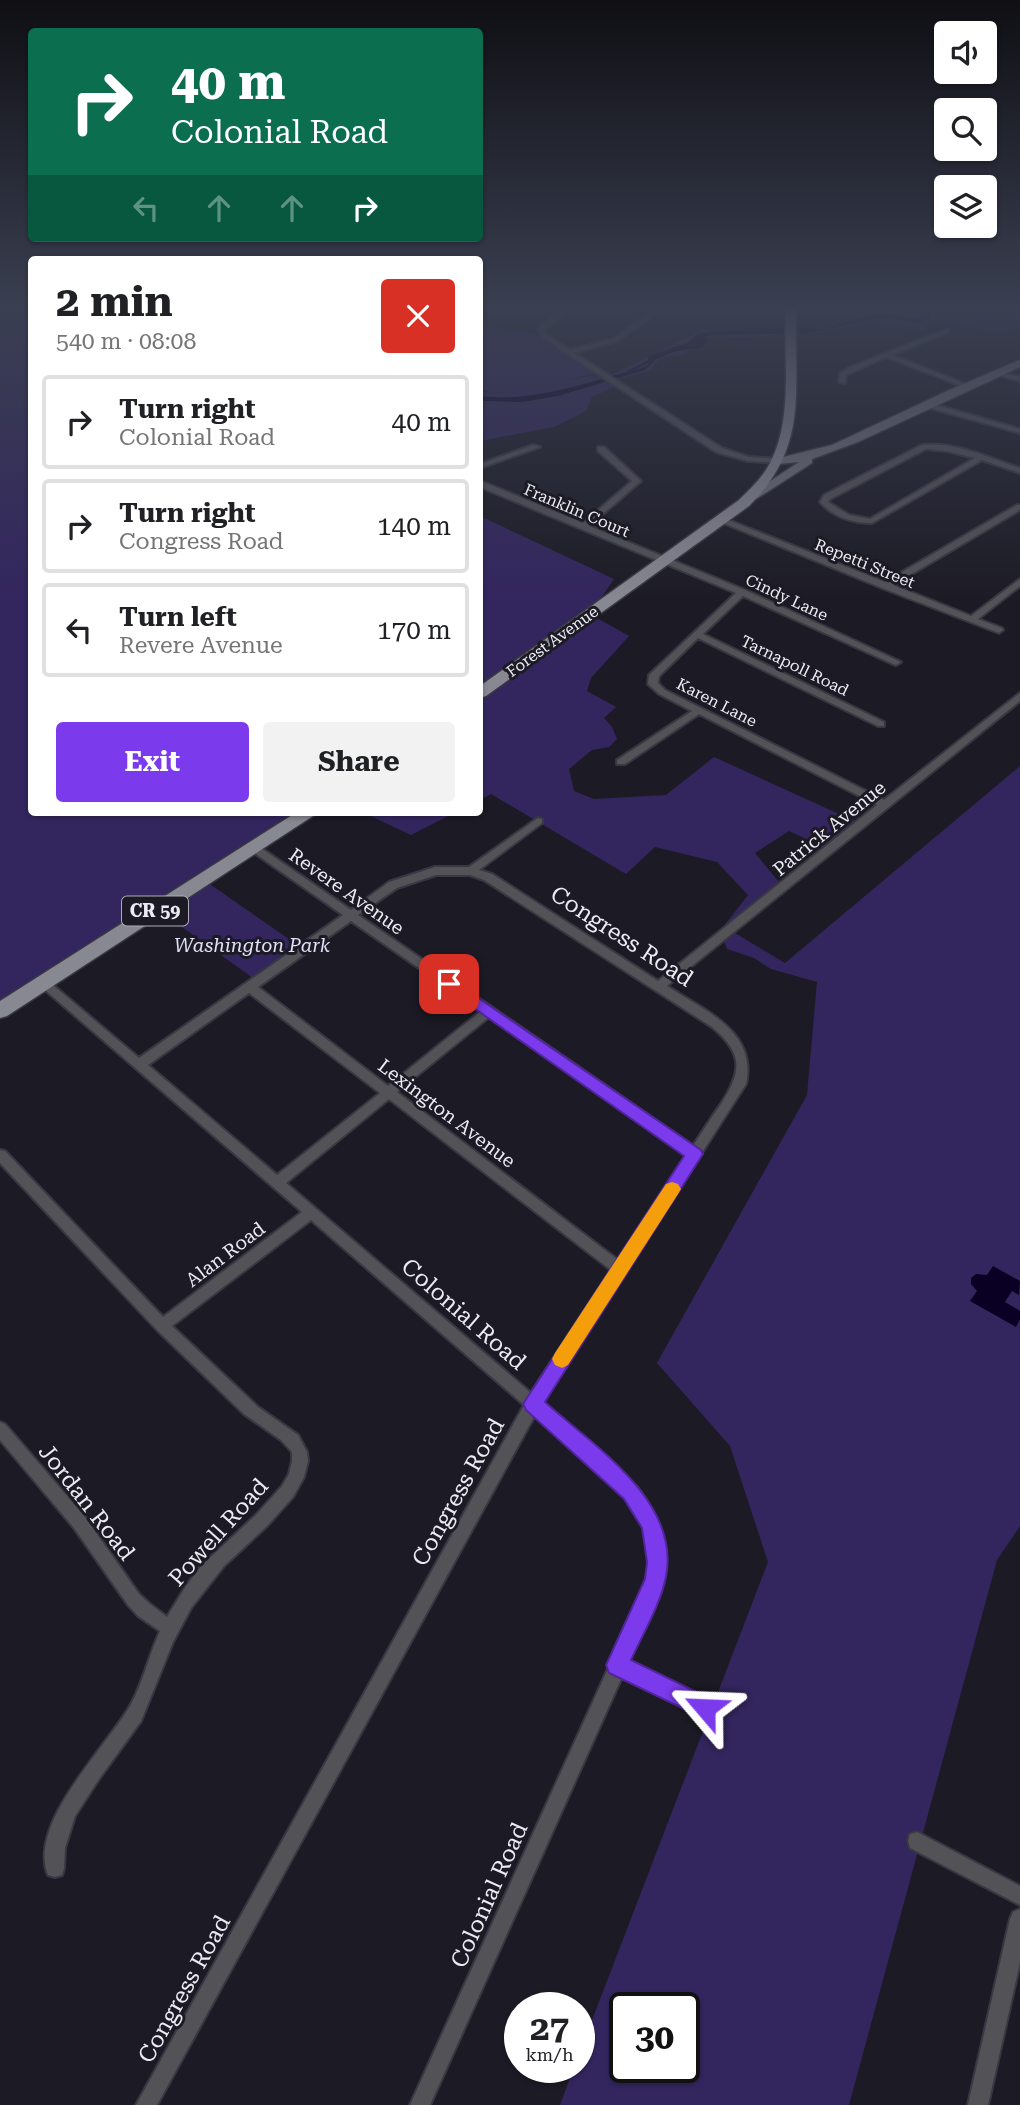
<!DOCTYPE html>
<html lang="en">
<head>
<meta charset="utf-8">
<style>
	body { margin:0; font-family:"Roboto Serif",serif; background:#f2f2f2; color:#202124; height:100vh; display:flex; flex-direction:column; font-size:26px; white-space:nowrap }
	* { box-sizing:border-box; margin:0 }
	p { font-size:23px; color:#757577 }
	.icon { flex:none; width:38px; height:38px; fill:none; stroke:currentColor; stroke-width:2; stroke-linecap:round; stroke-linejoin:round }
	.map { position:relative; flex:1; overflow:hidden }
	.sheet { position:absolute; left:28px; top:256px; width:455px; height:560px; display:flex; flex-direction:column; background:#fff; border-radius:7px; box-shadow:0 2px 5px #0004 }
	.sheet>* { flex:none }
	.guide { position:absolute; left:28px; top:28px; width:455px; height:214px; border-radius:7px; box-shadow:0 2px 5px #0004; background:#0b6e4f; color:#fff; overflow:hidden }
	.tools { position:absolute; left:934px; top:21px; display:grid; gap:14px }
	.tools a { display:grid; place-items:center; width:63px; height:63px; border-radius:7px; background:#fff; box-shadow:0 2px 5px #0004; font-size:35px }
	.speed { position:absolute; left:504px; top:1992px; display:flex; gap:14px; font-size:35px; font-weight:700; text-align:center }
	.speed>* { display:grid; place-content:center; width:91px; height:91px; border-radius:50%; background:#fff; box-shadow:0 2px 5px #0004; line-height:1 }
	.speed small { font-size:18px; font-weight:400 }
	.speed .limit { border:4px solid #111; border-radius:10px; background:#fff; color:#111 }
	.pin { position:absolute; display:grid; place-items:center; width:60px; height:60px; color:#fff; margin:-30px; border-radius:14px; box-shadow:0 4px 10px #0006 }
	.me { position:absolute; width:77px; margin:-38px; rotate:296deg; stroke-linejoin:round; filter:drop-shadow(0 0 5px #0008) }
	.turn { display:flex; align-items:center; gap:24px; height:147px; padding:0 28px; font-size:32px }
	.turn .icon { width:91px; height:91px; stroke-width:2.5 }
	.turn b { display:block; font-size:49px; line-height:60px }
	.lanes { display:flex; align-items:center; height:66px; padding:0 28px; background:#0003; justify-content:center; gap:35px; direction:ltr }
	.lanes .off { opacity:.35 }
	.round { display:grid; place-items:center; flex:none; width:74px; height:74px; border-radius:7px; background:#f2f2f2 }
	.summary { display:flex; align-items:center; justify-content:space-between; height:119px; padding:0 28px }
	h1 { font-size:42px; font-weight:700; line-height:52px }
	.action { display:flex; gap:14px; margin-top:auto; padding:14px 28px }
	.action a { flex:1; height:80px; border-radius:7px; background:#7c3aed; color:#fff; font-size:28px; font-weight:700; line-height:80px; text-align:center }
	.action a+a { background:#f2f2f2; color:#202124 }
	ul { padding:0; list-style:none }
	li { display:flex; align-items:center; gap:21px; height:94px; margin:0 14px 10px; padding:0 14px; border:4px solid #e0e0e0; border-radius:7px }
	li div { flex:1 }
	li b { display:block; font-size:26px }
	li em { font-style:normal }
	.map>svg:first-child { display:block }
	.green { fill:#33265f; fill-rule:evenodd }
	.water { fill:#0a0024 }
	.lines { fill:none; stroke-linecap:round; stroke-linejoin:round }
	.stream { stroke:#0a0024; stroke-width:2 }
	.street-casing { stroke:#393842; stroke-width:4 }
	.secondary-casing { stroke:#393842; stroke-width:3 }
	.primary-casing { stroke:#393842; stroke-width:3 }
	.street { fill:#535257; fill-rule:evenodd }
	.secondary { fill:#717078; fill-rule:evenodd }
	.primary { fill:#888892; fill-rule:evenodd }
	.route { fill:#7c3aed; stroke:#51269a; stroke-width:2 }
	.slow { fill:#f59e0b }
	.labels { text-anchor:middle; stroke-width:6; stroke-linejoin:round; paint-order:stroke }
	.far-street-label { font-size:16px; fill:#ecebf2; stroke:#1c1b25 }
	.shield { fill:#1c1b25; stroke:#aeadb4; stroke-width:2 }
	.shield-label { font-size:18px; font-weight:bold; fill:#ecebf2 }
	.street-label { font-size:19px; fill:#ecebf2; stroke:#1c1b25 }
	.park-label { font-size:19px; font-style:italic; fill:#e2e0f8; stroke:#1c1b25 }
	.near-street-label { font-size:23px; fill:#ecebf2; stroke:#1c1b25 }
</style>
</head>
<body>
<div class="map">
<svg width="1020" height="2105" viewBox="0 0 1020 2105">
	<rect width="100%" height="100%" fill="#1c1b25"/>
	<!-- green -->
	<g class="green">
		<polygon points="0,307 31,307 32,812 310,812 204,880 303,949 257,981 157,909 0,1011"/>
		<polygon points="851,307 1020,307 1020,326 999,334 973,326 928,320 926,330 865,323 807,334 807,331 851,320"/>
		<polygon points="480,325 533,333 595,373 567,380 590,376 607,377 704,329 724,333 781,327 778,335 738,338 712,335 682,355 660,358 650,371 614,380 619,385 592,397 586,411 554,427 480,441 480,392 517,393 494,393 480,389"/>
		<path d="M480,516L614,579L590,614L629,636L591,678L587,691L616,707L604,718L612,727L617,739L609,747L592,750L569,769L574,791L594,799L666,795L714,757L861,824L830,850L789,831L755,853L783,887L730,930L785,963L1020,766V1526L997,1560L849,2105H560L574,2067H579V2054L768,1562L730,1446L657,1363L807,1095L817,982L771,969L754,958L727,949L720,931L748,895L717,862L655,847L626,874L491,794L480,800ZM625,2007H684V2067H625Z"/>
		<polygon points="362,812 456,812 411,835"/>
	</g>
	<!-- water -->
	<g class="water">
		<path d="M902,307L925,309L930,315L929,319L916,323L889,318L873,319L809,333L711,335L706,337L708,340L702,347L662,354L645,370L558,396L522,402L480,401V396C536,403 588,381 642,368L648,365V356L687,343L700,333L781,327L821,329L877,313L917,319L924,315L917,310Z"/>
		<polygon points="993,1266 1020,1281 1019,1295 1012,1291 1005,1302 1020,1311 1020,1319 1016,1327 970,1301 977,1291 971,1284 971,1278 976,1274 987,1275"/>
	</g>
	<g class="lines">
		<!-- stream -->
		<g class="stream">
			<polyline points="656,358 675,350"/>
			<polyline points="628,372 649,361"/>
		</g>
		<defs>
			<g id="street">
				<polygon points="566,307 574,307 544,330 547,335 570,350 613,339 658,307 666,307 617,341 574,353 722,448 749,457 779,459 783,461 782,463 748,461 716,452 542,337 538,330 541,325"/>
				<polygon points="720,307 745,307 795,314 792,316"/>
				<polygon points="947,329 949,330 949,332 892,355 968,385 968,387 964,387 886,357 846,375 845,383 839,382 840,374 848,368"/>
				<polygon points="996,372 1020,377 1020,381 996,374"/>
				<polygon points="926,402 1020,429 1020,433 923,406 922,404"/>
				<polygon points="533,445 540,447 480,468 480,464"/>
				<path d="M922,445C955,441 989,458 1020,468V473L982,460L872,523C853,523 833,517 820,502L824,495ZM926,449L947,451L975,458L870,519L849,515L828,502L830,499Z"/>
				<path d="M598,447H604L641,481L589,526L745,590L901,662L896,665L893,664L743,596L703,634L884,722V726H878L698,638L659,676L658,683L665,690L884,800L1020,693V701L667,986C703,1010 758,1031 746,1084L542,1402L637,1487C652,1507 667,1535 666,1561C665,1592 641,1634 628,1662L711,1702L714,1708L711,1714L705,1717L622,1677L430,2105H410L641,1596C644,1585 648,1574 649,1564C653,1540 639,1515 625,1497L535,1415L157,2105H136L524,1405L311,1220L172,1326L258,1407L298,1435L307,1452L308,1461L304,1477L293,1497L267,1526L224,1566L191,1608L173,1642L141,1721L99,1779L75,1816L65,1848L64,1868L62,1875L55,1877L48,1875C27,1824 107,1746 130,1706C143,1683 149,1655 160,1631L138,1616L128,1605L74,1528L0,1440V1422L5,1424L85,1517L139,1594L150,1604L167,1617L186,1586L201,1566L256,1515L282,1486L289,1474L292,1461V1452L281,1440L244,1414L157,1330L0,1163V1150L5,1151L163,1317L302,1212L37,983L43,979L47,980L139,1058L343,915L250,850L249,848L250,846H258L351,910L389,882L435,867H469L538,818L542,819V823L479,870L492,874L658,981L877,805L699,714L625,764H617V760L692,711L659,694L648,684L649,675L736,593L480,487V482H483L583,523L632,481L598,451ZM436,875H470L484,880L712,1027C744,1054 742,1071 721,1104C711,1118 702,1132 693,1146L358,915L397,888ZM351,921L481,1011L388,1086L258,987ZM249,993L380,1093L277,1175L148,1065ZM489,1017L687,1155L618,1260L397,1092ZM389,1099L611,1270L531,1393L286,1183Z"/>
				<polygon points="1017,505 1020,505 1020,510 893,585 971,616 1020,579 1020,586 978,619 1002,628 1003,630 999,633 882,588 716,520 723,518 885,582"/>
				<polygon points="917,1832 1020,1886 1020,1905 910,1848 908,1841 910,1834"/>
				<polygon points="1020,1909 1020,1962 988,2105 968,2105 1010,1919 1013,1912"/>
			</g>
			<polygon id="secondary" points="1020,360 1020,367 858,442 812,459 812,463 756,499 746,497 799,462 779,464 774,461 775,459 832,445 945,392"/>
			<g id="primary">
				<path d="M786,307H797C792,388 812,443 749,506L486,696L480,698V686L739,500C751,488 762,478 770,463C794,418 783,356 786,307Z"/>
				<polygon points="297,812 319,812 7,1016 0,1018 0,1001"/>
			</g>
		</defs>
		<!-- street casing -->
		<use href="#street" class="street-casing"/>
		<!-- secondary casing -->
		<use href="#secondary" class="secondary-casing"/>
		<!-- primary casing -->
		<use href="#primary" class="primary-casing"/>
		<!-- street -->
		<use href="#street" class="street"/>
		<!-- secondary -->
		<use href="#secondary" class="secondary"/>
		<!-- primary -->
		<use href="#primary" class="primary"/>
	</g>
	<!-- sky -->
	<linearGradient id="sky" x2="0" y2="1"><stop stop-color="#0f0f14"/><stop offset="0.51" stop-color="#3a3f51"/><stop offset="1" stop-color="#3a3f51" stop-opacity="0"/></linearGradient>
	<rect width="1020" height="602" fill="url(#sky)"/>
	<!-- route -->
	<path class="route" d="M449,978L701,1150L703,1154L545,1402C594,1446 681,1501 666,1577C661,1603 642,1636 631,1660L713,1700L716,1708L713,1716L705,1719L609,1673L606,1665L645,1579L647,1562L642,1528L624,1499L526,1410L523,1404L684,1156L444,987L442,984L444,980Z"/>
	<!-- slow -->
	<polygon class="slow" points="672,1182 678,1184 681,1189 678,1194 568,1365 562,1368 555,1365 552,1359 555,1353 666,1184"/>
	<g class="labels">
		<!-- far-street labels -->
		<g class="far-street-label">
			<text transform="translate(577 510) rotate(23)" y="6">Franklin Court</text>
			<text transform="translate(865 563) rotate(22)" y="6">Repetti Street</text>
			<text transform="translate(787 597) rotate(25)" y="6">Cindy Lane</text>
			<text transform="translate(552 641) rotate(-36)" y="6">Forest Avenue</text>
			<text transform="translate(795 665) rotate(26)" y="6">Tarnapoll Road</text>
			<text transform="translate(717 702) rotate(27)" y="6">Karen Lane</text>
		</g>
		<!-- shield labels -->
		<rect class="shield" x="122" y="896.5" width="66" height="29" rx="5"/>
		<g class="shield-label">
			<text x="155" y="917">CR 59</text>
		</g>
		<!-- street labels -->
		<g class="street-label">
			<text transform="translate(829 828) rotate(-39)" y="7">Patrick Avenue</text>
			<text transform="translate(347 891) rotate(35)" y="7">Revere Avenue</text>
			<text transform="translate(447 1113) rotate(37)" y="7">Lexington Avenue</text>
			<text transform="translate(225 1254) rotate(-37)" y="7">Alan Road</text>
		</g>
		<!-- park labels -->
		<g class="park-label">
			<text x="252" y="952">Washington Park</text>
		</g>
		<!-- near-street labels -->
		<g class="near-street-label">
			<text transform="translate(622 936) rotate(33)" y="8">Congress Road</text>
			<text transform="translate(464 1314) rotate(41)" y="8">Colonial Road</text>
			<text transform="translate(458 1492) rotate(-61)" y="8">Congress Road</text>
			<text transform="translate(87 1502) rotate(52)" y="8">Jordan Road</text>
			<text transform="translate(218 1532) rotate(-48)" y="8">Powell Road</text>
			<text transform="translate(489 1895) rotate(-66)" y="8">Colonial Road</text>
			<text transform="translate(184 1989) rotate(-61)" y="8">Congress Road</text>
		</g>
	</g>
</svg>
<div class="tools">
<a><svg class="icon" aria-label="sound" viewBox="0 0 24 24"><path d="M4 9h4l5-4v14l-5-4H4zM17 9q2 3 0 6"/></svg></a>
<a><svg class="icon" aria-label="search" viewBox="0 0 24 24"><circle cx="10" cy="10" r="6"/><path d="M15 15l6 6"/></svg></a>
<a><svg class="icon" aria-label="layers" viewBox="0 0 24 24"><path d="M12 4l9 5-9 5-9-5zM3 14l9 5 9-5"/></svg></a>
</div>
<div class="speed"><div>27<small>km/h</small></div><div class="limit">30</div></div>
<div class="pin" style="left:449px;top:984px;background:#d93025"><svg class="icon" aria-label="arrive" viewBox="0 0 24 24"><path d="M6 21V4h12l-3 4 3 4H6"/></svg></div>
<svg class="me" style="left:705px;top:1708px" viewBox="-20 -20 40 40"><path d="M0-17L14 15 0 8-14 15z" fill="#7c3aed" stroke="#fff" stroke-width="4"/></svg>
<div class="guide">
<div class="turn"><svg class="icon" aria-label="right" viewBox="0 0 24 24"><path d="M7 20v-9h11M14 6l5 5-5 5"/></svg><div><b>40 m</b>Colonial Road</div></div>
<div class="lanes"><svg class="icon off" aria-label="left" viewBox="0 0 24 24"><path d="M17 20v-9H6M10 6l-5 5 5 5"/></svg><svg class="icon off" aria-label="ahead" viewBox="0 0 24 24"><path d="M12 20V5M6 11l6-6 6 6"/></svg><svg class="icon off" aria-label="ahead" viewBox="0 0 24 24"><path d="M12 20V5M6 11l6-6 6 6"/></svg><svg class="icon" aria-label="right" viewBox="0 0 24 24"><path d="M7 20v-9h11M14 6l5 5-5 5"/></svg></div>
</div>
<section class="sheet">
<div class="summary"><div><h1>2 min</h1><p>540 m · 08:08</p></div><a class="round" style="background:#d93025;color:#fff"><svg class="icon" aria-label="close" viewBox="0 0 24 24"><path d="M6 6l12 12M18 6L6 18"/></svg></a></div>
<ul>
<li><svg class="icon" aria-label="right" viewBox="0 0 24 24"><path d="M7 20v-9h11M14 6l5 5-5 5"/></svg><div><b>Turn right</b><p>Colonial Road</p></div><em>40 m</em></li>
<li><svg class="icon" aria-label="right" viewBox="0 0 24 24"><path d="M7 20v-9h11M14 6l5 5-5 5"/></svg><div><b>Turn right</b><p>Congress Road</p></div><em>140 m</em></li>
<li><svg class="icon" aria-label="left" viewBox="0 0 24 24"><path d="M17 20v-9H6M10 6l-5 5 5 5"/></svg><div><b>Turn left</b><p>Revere Avenue</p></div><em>170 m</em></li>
</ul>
<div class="action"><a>Exit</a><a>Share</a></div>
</section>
</div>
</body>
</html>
